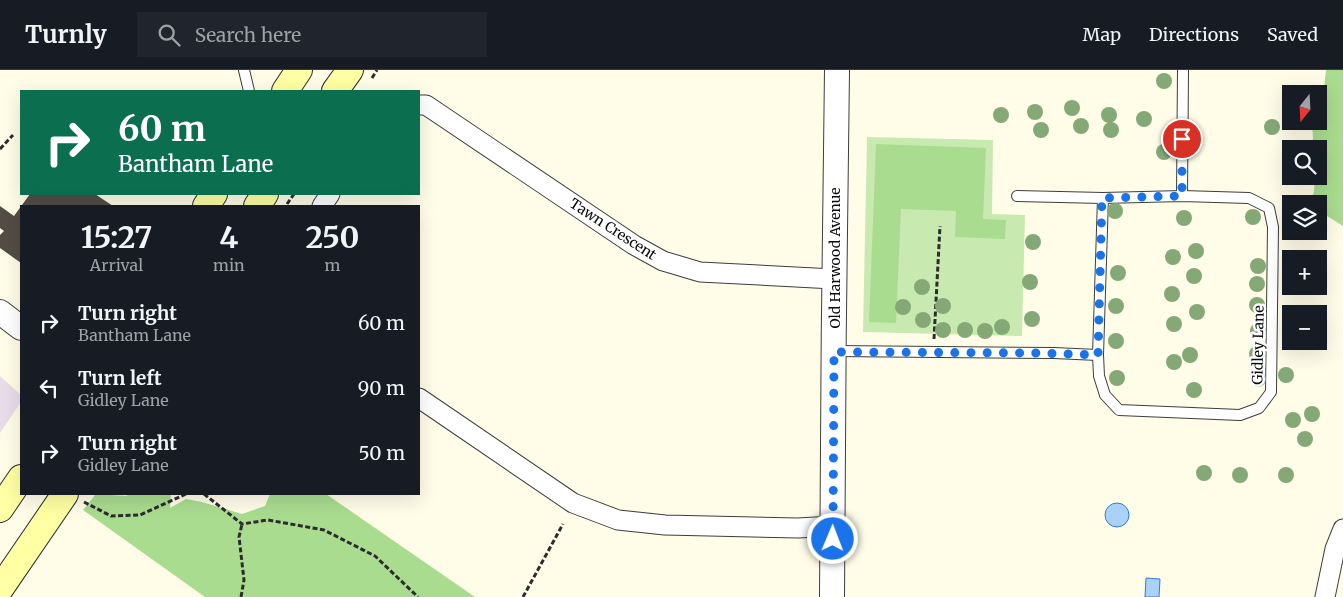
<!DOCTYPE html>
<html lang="en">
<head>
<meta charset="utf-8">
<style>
	body { margin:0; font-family:Merriweather,serif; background:#20242c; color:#f1f3f6; height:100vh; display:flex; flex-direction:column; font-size:19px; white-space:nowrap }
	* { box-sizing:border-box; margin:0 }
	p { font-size:16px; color:#9ea1a6 }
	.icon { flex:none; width:28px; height:28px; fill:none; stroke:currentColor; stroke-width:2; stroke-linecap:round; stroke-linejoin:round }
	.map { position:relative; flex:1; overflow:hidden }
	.panel { position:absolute; left:20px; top:135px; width:400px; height:290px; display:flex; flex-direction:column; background:#171b24; border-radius:0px; box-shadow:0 5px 20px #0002 }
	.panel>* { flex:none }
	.guide { position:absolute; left:20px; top:20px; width:400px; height:105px; border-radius:0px; box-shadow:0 5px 20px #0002; background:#0b6e4f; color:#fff; overflow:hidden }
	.needle { width:32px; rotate:198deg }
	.controls { position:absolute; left:1282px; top:15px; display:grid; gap:10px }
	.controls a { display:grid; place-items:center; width:45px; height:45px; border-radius:0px; background:#171b24; box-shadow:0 5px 20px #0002; font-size:25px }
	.pin { position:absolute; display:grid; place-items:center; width:42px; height:42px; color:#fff; margin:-21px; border:2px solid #fff; border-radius:50%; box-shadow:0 1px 5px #0007 }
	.me { position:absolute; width:55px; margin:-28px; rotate:1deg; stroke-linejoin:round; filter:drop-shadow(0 0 4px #0008) }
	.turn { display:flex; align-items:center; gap:18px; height:105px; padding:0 15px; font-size:22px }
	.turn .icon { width:65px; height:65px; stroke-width:2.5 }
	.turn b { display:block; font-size:35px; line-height:42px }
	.eta { display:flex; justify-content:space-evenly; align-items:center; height:85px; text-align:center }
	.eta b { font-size:30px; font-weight:700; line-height:35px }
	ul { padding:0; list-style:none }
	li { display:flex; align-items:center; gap:15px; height:65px; padding:0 15px }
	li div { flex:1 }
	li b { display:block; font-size:19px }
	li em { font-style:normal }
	header { display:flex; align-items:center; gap:30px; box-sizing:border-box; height:70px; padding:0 25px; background:#171b24; border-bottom:1px solid #363941 }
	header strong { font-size:24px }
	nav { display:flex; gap:28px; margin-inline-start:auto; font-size:18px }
	.search { width:350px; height:45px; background:#20242c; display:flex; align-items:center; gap:12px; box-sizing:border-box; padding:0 18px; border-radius:0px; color:#9ea1a6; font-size:19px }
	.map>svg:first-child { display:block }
	.industrial { fill:#eaddea }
	.green { fill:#c8eab0 }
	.forest { fill:#a9dc8f }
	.water { fill:#aad2f9; stroke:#2d7ed3 }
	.building { fill:#534d46 }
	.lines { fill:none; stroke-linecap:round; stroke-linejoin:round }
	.service-casing { stroke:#3d3d3d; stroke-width:12 }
	.minor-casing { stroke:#3d3d3d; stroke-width:21 }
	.tertiary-casing { stroke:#3d3d3d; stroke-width:26 }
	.secondary-casing { stroke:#2c2c2c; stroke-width:28 }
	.path { stroke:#2c2c2c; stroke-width:3; stroke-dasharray:5 2.5; stroke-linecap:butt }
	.service { stroke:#fff; stroke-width:10 }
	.minor { stroke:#fff; stroke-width:19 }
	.tertiary { stroke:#fff; stroke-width:24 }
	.secondary { stroke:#ffffa3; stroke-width:26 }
	.tree { fill:#84a976 }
	.route { stroke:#1a73e8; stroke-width:9; stroke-dasharray:0 16.2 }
	.labels { text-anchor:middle; stroke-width:5; stroke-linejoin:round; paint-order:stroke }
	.street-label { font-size:14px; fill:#0a0a0a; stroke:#fff }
</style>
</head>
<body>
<header>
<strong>Turnly</strong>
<div class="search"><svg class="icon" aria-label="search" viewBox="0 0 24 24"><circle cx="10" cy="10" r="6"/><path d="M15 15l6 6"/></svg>Search here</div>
<nav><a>Map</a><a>Directions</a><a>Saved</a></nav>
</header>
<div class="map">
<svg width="1343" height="527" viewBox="0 0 1343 527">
	<rect width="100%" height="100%" fill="#fffde8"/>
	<!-- industrial -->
	<polygon class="industrial" points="0,306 21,325 21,332 0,363"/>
	<!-- green -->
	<polygon class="green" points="867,67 993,70 992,144 1025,145 1022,266 863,262"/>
	<!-- forest -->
	<g class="forest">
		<polygon points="1326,0 1343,0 1343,156 1319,141 1319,134 1310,134 1314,121 1315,106 1319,106 1319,79 1305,79 1305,77 1313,69 1312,51 1319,51 1319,31 1323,28"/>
		<polygon points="876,74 986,78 983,149 1006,150 1005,169 955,167 956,141 901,139 896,253 869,252"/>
		<polygon points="96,424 126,426 130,424 171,424 170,438 186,429 202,432 242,444 265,436 270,424 326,424 475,527 205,527 83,440"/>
	</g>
	<!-- water -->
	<g class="water">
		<circle cx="1117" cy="445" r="12"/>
		<polygon points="1146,508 1160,509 1159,527 1145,527"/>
	</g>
	<!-- building -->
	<polygon class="building" points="30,124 95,124 113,136 21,136 21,193 0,178 0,165 4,161 0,158 0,136 14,146"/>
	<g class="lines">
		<defs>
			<g id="service">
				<polyline points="244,0 249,21"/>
				<polyline points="1017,126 1103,128 1182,126 1249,128 1269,138 1273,157 1271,322 1259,338 1240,345 1119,340 1105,325 1099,306 1098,285 1103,128"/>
				<polyline points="1182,126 1183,0"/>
				<polyline points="834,281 1054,283 1098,285"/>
			</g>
			<g id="minor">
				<polyline points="419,35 426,35 634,175 663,191 700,202 834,209"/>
				<polyline points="322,136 330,124"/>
				<polyline points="419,328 573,433 618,450 665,455 798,458 833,456"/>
				<polyline points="1325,527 1335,479 1343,459"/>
			</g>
			<g id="tertiary">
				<polyline points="0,242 21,258"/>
				<path d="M832,527C833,351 834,176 837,0"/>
			</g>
			<g id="secondary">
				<polyline points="285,21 299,0"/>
				<polyline points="335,21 350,0"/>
				<polyline points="206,136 214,124"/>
				<polyline points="257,136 265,124"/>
				<polyline points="0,439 21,408"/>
				<polyline points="0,519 65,424"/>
			</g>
		</defs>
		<!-- service casing -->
		<use href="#service" class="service-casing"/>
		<!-- minor casing -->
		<use href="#minor" class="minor-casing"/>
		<!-- tertiary casing -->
		<use href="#tertiary" class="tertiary-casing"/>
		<!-- secondary casing -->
		<use href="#secondary" class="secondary-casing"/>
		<!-- path -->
		<g class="path">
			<polyline points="372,8 377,0"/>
			<polyline points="0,79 13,65"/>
			<polyline points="287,134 294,124"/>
			<polyline points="934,269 940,156"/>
			<polyline points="204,424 242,454 268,450 324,460 375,486 418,527"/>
			<polyline points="84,432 111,446 140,445 186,424"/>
			<polyline points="241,527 244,510 239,467 242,454"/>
			<polyline points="523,527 563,454"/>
		</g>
		<!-- service -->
		<use href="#service" class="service"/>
		<!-- minor -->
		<use href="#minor" class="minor"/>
		<!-- tertiary -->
		<use href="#tertiary" class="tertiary"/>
		<!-- secondary -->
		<use href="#secondary" class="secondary"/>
	</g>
	<!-- trees -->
	<g class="tree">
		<circle cx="1164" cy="11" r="8"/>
		<circle cx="1072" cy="38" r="8"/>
		<circle cx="1035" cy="42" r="8"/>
		<circle cx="1001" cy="45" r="8"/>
		<circle cx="1109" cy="45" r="8"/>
		<circle cx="1144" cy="49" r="8"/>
		<circle cx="1081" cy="56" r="8"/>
		<circle cx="1272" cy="57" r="8"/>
		<circle cx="1041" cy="60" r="8"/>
		<circle cx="1111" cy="60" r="8"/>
		<circle cx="1164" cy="82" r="8"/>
		<circle cx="1115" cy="141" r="8"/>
		<circle cx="1253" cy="147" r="8"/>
		<circle cx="1184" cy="148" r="8"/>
		<circle cx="1033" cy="172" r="8"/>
		<circle cx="1196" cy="181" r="8"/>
		<circle cx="1173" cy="187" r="8"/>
		<circle cx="1258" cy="196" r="8"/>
		<circle cx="1118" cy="203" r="8"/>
		<circle cx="1194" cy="206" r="8"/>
		<circle cx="1030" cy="212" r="8"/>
		<circle cx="1257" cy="214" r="8"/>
		<circle cx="922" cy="217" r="8"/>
		<circle cx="1172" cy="224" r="8"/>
		<circle cx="1257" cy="235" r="8"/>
		<circle cx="943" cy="236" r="8"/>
		<circle cx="1116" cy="236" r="8"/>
		<circle cx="903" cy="237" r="8"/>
		<circle cx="1197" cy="242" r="8"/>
		<circle cx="1032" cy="249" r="8"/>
		<circle cx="923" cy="250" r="8"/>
		<circle cx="1174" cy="254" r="8"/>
		<circle cx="1002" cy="257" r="8"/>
		<circle cx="943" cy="260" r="8"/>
		<circle cx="965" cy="260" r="8"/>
		<circle cx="985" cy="261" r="8"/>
		<circle cx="1258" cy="261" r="8"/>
		<circle cx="1116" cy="271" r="8"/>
		<circle cx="1257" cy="284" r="8"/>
		<circle cx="1190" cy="285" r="8"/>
		<circle cx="1174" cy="292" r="8"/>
		<circle cx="1286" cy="305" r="8"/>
		<circle cx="1117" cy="308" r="8"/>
		<circle cx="1258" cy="309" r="8"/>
		<circle cx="1194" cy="320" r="8"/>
		<circle cx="1312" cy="344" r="8"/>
		<circle cx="1293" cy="350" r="8"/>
		<circle cx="1305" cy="369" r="8"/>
		<circle cx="1204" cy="403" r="8"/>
		<circle cx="1240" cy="405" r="8"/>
		<circle cx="1286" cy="405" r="8"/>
	</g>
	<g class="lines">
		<!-- route -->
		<polyline class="route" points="833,469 834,282 1037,283 1098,285 1102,128 1182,126 1182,69"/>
	</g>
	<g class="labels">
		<!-- street labels -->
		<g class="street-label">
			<text transform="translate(613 159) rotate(33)" y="5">Tawn Crescent</text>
			<text transform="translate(835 188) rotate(-90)" y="5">Old Harwood Avenue</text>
			<text transform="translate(1258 275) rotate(-89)" y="5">Gidley Lane</text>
		</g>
	</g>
</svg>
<div class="controls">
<a><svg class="needle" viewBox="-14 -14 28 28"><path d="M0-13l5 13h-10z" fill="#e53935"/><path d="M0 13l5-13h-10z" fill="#9ea1a6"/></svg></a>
<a><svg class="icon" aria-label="search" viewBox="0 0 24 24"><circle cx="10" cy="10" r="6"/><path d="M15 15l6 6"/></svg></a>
<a><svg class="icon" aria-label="layers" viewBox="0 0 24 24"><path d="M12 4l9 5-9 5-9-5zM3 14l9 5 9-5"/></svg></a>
<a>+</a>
<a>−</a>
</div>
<div class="pin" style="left:1182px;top:69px;background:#d93025"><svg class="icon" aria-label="arrive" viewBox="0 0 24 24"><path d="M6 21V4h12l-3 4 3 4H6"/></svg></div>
<svg class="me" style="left:833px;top:469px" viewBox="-20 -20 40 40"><circle r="17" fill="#1a73e8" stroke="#fff" stroke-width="3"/><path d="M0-11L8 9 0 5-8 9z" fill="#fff"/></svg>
<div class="guide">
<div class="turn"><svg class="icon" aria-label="right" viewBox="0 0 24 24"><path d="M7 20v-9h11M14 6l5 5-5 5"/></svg><div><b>60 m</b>Bantham Lane</div></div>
</div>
<section class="panel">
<div class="eta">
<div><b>15:27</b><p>Arrival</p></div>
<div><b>4</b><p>min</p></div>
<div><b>250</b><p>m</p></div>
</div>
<ul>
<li><svg class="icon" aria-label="right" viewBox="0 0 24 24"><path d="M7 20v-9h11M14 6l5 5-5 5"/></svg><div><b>Turn right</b><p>Bantham Lane</p></div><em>60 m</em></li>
<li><svg class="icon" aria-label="left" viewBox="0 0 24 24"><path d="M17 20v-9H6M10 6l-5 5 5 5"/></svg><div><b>Turn left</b><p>Gidley Lane</p></div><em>90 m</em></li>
<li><svg class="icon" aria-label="right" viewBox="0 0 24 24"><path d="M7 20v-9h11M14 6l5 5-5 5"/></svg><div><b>Turn right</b><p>Gidley Lane</p></div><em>50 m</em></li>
</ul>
</section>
</div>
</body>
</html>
